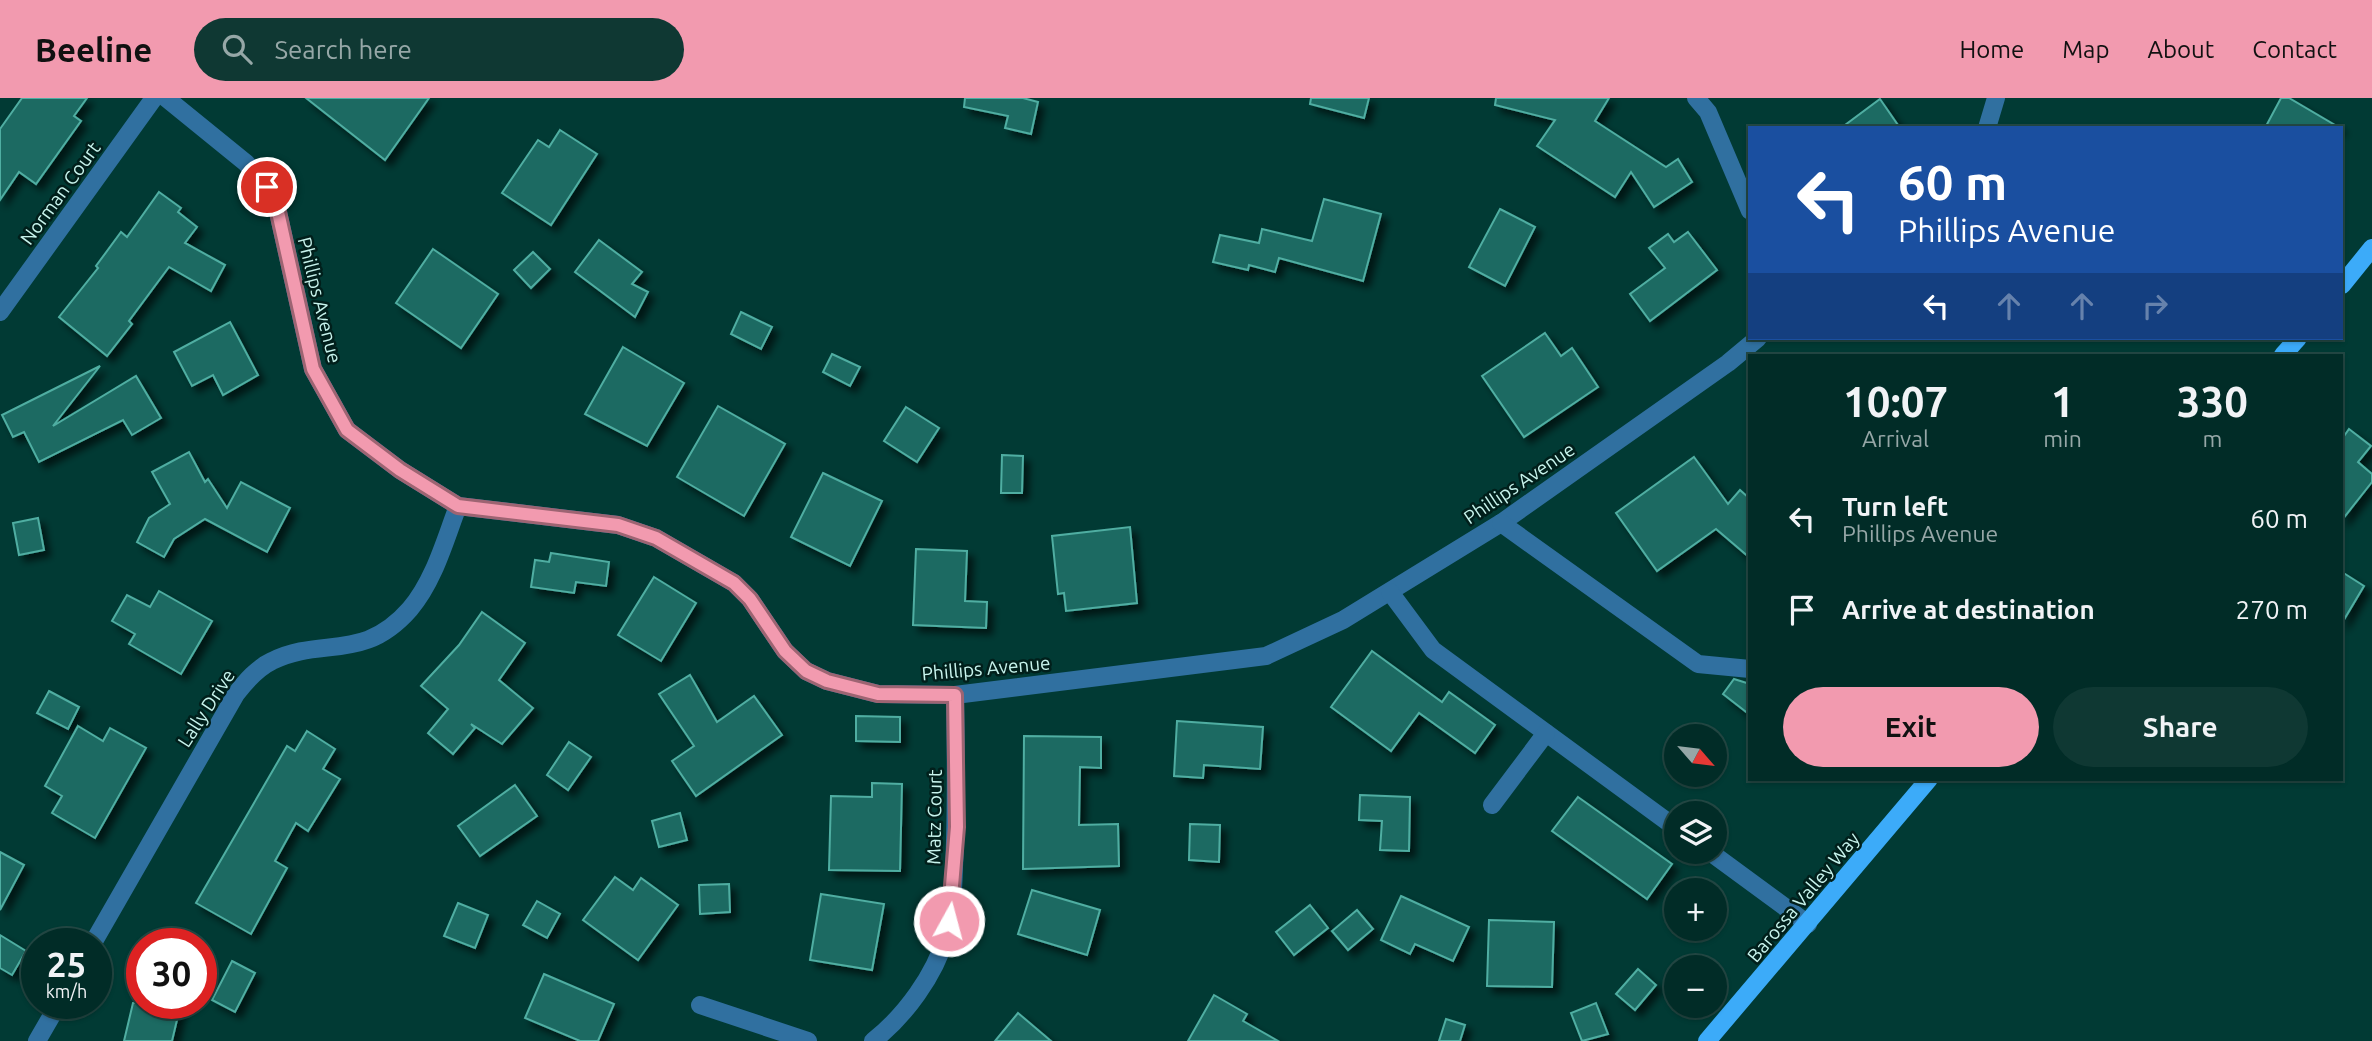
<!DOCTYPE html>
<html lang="en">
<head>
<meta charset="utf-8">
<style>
	body { margin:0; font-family:Ubuntu,sans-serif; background:#0f3833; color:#f1f3f6; height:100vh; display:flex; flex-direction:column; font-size:26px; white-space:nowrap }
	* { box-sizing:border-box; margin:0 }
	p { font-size:23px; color:#96a7a7 }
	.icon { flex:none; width:38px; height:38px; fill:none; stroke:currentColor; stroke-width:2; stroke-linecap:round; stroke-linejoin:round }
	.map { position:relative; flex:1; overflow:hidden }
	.side { position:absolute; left:1748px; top:256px; width:595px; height:427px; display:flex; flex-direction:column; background:#012c27; border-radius:0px; box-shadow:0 2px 5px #0004,0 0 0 2px #234844 }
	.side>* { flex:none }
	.banner { position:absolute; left:1748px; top:28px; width:595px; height:214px; border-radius:0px; box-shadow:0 2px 5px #0004,0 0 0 2px #234844; background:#1a4fa0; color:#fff; overflow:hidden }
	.needle { width:46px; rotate:118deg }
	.controls { position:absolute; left:1664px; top:626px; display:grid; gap:14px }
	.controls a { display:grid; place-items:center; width:63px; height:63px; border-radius:50%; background:#012c27; box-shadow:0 2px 5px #0004,0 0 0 2px #234844; font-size:35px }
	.speed { position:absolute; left:21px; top:830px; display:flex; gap:14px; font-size:35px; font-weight:700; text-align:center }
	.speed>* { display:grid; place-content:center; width:91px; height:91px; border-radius:50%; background:#012c27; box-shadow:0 2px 5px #0004,0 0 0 2px #234844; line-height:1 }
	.speed small { font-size:18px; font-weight:400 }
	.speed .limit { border:10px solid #d22; background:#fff; color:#111 }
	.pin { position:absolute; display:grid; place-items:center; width:60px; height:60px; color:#fff; margin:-30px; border:4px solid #fff; border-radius:50%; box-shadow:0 2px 7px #0007 }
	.me { position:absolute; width:77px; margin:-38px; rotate:7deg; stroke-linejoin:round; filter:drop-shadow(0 0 5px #0008) }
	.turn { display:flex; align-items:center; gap:24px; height:147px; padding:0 35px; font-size:32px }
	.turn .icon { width:91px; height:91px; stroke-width:2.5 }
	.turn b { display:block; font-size:49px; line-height:60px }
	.lanes { display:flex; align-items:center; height:66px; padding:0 35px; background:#0003; justify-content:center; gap:35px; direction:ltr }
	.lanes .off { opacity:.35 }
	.eta { display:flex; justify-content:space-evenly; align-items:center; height:119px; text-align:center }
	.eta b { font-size:42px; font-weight:700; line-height:49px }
	.primary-button { display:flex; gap:14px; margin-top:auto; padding:14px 35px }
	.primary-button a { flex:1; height:80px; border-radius:42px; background:#f29aaf; color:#111; font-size:28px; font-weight:700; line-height:80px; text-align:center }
	.primary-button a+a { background:#0f3833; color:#f1f3f6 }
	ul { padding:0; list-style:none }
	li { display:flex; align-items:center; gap:21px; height:91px; padding:0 35px }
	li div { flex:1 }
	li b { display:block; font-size:26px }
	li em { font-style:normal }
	header { display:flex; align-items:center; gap:42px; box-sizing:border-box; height:98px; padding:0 35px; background:#f29aaf; color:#111 }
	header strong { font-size:33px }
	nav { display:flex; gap:38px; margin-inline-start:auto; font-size:24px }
	.search { width:490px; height:63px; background:#0f3833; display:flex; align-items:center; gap:18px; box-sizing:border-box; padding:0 24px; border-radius:38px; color:#96a7a7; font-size:26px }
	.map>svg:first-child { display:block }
	.building { fill:#1e6a62; stroke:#4faea2; stroke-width:2; filter:url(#shadow) }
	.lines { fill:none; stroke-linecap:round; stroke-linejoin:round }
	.minor { stroke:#3070a0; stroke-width:18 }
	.major { stroke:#3cabf9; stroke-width:18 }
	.route-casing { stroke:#9d6472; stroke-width:18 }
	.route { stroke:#f29aaf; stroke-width:12 }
	.labels { text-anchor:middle; stroke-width:5; stroke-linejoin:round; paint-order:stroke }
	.street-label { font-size:19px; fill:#c8f4ed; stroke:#011f1b }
</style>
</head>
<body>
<header>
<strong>Beeline</strong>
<div class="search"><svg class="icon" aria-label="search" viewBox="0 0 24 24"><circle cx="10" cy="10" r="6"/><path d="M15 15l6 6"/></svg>Search here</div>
<nav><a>Home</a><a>Map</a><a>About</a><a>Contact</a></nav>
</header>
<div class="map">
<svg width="2372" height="943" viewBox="0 0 2372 943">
	<defs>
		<filter id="shadow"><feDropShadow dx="6" dy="6" stdDeviation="3.5" flood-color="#0009"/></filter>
	</defs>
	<rect width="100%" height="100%" fill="#013a34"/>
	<!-- building -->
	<g class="building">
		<polygon points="22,0 87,0 74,18 81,23 36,86 19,74 0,102 0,31"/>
		<polygon points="306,0 429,0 385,62"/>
		<polygon points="965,0 1023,0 1038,4 1031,36 1005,30 1008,18 964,9"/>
		<polygon points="1311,0 1369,0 1364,20 1310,6"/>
		<polygon points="1496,0 1609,0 1595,23 1666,69 1678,61 1692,84 1654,109 1631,74 1615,99 1537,48 1555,22 1495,7"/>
		<polygon points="2281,0 2289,0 2340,30 2265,30"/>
		<polygon points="1880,1 1900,30 1841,30"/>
		<polygon points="560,32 597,56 551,127 502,95 538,42 549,49"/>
		<polygon points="159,94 181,110 178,114 197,129 185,145 225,167 211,193 169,169 129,223 132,226 107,258 59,219 98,170 96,168 121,134 127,139"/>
		<polygon points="1324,101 1381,116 1363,183 1279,160 1275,174 1249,167 1248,172 1213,164 1220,137 1259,145 1262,131 1312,143"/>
		<polygon points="1500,111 1535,129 1505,188 1469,169"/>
		<polygon points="1688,134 1717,172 1650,223 1630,196 1665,170 1649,150 1668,136 1674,144"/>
		<polygon points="599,142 642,174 632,186 648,194 635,219 575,174"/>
		<polygon points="433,151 498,196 461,250 396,205"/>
		<polygon points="533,154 550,171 531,190 514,172"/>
		<polygon points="741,214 772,229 761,251 731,236"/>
		<polygon points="230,224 258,277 223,297 213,277 192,288 174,254"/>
		<polygon points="1545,235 1561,258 1572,250 1598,289 1524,339 1482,278"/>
		<polygon points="623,249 684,285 647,348 585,316"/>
		<polygon points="832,256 860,269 850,288 823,274"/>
		<polygon points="100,268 53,328 136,278 161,320 132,337 123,322 39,364 24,334 13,339 2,317"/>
		<polygon points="718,308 785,346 744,418 677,379"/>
		<polygon points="906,309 939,330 917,364 884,343"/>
		<polygon points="2349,331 2371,348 2358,364 2372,376 2372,384 2342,422 2342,341"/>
		<polygon points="189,354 205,384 208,381 227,410 241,384 290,410 267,454 205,421 174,441 164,459 137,444 149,420 170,406 152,374"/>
		<polygon points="1002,357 1023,358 1022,395 1001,395"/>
		<polygon points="1694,359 1728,406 1740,392 1750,401 1750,460 1716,431 1657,473 1616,415"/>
		<polygon points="823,375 882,403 850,468 791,439"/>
		<polygon points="38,420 44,452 19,457 13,425"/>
		<polygon points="1130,429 1137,505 1066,513 1064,495 1058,496 1052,438"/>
		<polygon points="916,451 967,453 965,503 987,504 986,530 913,527"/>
		<polygon points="551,455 609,464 606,488 576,484 574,495 531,489 535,462 549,464"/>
		<polygon points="2342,474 2364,488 2342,525"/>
		<polygon points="654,479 696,505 661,563 618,537"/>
		<polygon points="159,493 212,523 181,576 129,546 135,536 112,523 127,497 150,509"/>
		<polygon points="482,514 525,545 499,582 533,610 502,646 471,626 475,630 453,656 428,635 448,611 421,588 459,547"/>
		<polygon points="1372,553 1442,604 1449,594 1495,627 1475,655 1419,615 1391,653 1331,609"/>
		<polygon points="690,577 717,624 754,598 782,637 696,698 672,663 694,648 659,596"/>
		<polygon points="1734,581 1750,586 1750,617 1723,596"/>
		<polygon points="49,593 79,609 68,631 37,615"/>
		<polygon points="856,618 900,619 900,644 856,643"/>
		<polygon points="1177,623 1263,629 1260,671 1204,667 1203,680 1174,678"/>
		<polygon points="78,628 103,643 110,630 146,650 95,740 52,715 62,698 45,688"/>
		<polygon points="307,633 335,651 323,671 340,681 308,733 296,725 275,763 287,770 251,836 196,805 287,648 295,653"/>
		<polygon points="1024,638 1101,639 1101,670 1080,669 1079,727 1118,726 1119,768 1023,771"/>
		<polygon points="569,644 591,659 568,692 547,677"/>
		<polygon points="872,685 902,686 900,773 829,772 831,698 872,699"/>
		<polygon points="515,687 537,718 480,758 458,728"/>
		<polygon points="1360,697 1410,699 1409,753 1380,752 1382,723 1359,722"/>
		<polygon points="1578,699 1672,766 1647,801 1552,733"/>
		<polygon points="680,715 687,742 659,749 652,723"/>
		<polygon points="1190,726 1220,727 1219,764 1189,762"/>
		<polygon points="0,754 24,767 0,812"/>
		<polygon points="615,779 633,792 641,780 678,807 638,862 583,822"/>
		<polygon points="729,786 730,814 700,816 699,787"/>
		<polygon points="1032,792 1100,812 1087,857 1018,836"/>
		<polygon points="821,796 884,806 872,872 810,862"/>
		<polygon points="1401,798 1469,829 1453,863 1415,846 1410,856 1381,842"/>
		<polygon points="537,803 560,816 547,840 523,827"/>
		<polygon points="458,805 488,817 475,850 444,838"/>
		<polygon points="1310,807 1328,830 1294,857 1276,834"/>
		<polygon points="1357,812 1373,831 1348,852 1332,833"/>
		<polygon points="1489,822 1554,824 1552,889 1487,888"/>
		<polygon points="0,837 26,853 12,877 0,870"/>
		<polygon points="232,863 255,875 235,914 212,902"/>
		<polygon points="1638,871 1656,887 1635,912 1616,896"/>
		<polygon points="544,876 614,906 598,943 580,943 525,920"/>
		<polygon points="1214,897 1247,916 1243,923 1278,943 1188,943"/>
		<polygon points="133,905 181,905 172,943 124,943"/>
		<polygon points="1596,905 1608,936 1582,943 1571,915"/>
		<polygon points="1018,915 1051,943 995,943"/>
		<polygon points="1446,921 1465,927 1460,943 1439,943"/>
	</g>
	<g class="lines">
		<!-- minor -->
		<g class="minor">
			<polyline points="166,0 246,65 267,89 278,114 313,271 347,332 400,372 458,408 618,427 656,440 734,485 750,501 785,553 806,573 827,583 878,596 955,597 1266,558 1343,522 1501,425 1728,265 1758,240"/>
			<polyline points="1696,0 1708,14 1750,113"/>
			<polyline points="1987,30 1996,0"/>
			<polyline points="0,214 154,0"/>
			<polyline points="1501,425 1698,566 1750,571"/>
			<polyline points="1390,494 1433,552 1676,730"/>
			<polyline points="1492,707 1546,635"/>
			<polyline points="1710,754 1808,826"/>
			<path d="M93,845L236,596C246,583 257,570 272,563C322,538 363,565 410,511C434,483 445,442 458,408"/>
			<polyline points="700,907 808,943"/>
			<polyline points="37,943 59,905"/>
			<path d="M873,943C905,918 935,877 946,838C953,816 953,792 954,769C957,712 956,655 955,597"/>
		</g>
		<!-- major -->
		<g class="major">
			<polyline points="2342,187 2372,150"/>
			<polyline points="2283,257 2298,240"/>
			<polyline points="1707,943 1929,681"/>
		</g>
	</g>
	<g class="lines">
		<defs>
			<polyline id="route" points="267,89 278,114 313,271 347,332 400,372 458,408 618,427 656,440 734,485 750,501 785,553 806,573 827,583 878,596 955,597 957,729 949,823"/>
		</defs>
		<!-- route casing -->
		<use href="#route" class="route-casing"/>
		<!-- route -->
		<use href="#route" class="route"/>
	</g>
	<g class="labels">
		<!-- street labels -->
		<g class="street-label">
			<text transform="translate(60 95) rotate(-54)" y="7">Norman Court</text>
			<text transform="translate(320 202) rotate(76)" y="7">Phillips Avenue</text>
			<text transform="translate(1519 385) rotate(-34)" y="7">Phillips Avenue</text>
			<text transform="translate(986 570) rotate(-5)" y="7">Phillips Avenue</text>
			<text transform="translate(206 610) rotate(-57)" y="7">Lally Drive</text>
			<text transform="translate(934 719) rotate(-89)" y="7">Matz Court</text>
			<text transform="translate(1803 799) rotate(-50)" y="7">Barossa Valley Way</text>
		</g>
	</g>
</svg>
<div class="controls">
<a><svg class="needle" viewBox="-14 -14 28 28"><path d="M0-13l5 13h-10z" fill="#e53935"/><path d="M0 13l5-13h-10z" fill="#96a7a7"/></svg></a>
<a><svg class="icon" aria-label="layers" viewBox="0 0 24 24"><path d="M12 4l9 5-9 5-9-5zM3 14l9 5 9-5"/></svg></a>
<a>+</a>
<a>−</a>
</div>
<div class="speed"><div>25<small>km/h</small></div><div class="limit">30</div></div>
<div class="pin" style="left:267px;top:89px;background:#d93025"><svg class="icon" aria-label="arrive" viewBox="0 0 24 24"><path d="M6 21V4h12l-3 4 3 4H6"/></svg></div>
<svg class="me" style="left:949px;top:823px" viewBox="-20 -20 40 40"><circle r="17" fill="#f29aaf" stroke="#fff" stroke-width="3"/><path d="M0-11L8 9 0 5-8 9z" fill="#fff"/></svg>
<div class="banner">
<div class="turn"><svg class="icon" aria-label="left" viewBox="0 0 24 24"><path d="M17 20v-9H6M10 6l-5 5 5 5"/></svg><div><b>60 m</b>Phillips Avenue</div></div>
<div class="lanes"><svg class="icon" aria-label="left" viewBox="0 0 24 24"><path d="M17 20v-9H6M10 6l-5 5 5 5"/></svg><svg class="icon off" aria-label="ahead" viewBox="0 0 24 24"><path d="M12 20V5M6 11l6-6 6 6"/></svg><svg class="icon off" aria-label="ahead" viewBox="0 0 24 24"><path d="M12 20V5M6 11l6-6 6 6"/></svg><svg class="icon off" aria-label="right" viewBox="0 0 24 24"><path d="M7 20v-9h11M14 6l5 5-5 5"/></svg></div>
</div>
<section class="side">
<div class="eta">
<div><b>10:07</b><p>Arrival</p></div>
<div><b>1</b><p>min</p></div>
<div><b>330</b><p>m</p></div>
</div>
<ul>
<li><svg class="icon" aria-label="left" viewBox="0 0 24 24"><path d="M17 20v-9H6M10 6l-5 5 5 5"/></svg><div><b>Turn left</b><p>Phillips Avenue</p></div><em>60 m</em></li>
<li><svg class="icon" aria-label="arrive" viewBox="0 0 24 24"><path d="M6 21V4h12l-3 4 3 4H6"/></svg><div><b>Arrive at destination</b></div><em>270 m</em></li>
</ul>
<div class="primary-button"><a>Exit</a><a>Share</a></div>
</section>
</div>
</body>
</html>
